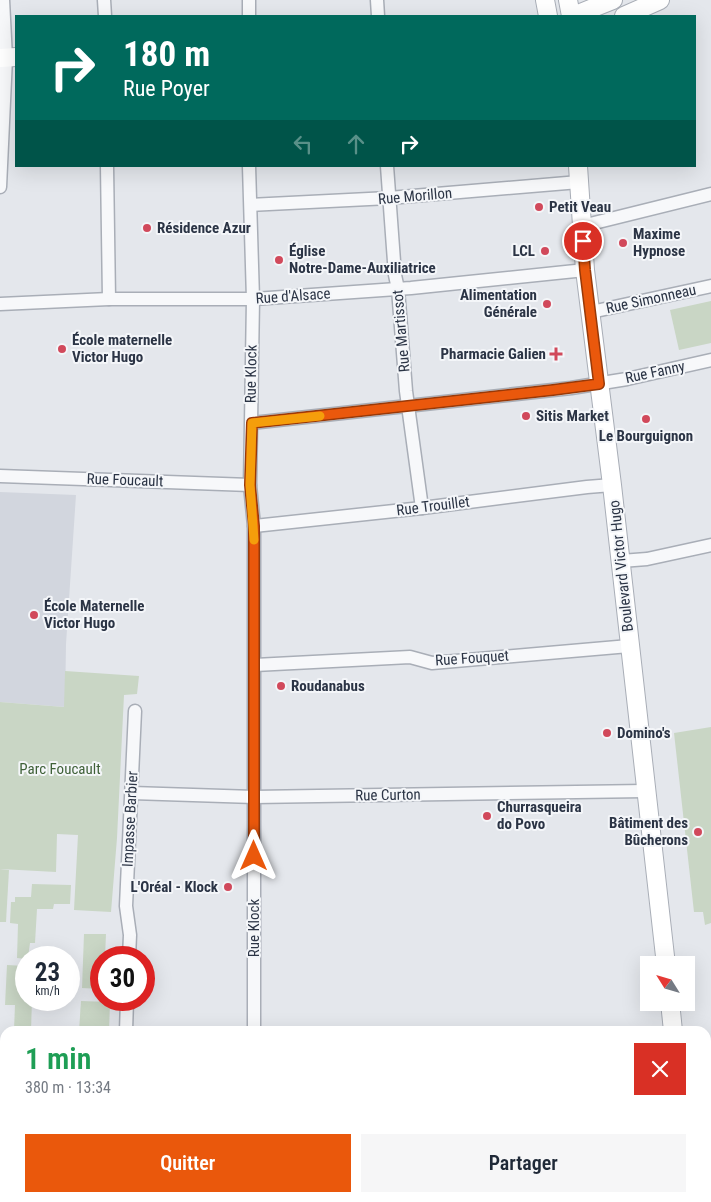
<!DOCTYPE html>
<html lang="fr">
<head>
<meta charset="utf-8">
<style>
	body { margin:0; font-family:"Roboto Condensed",sans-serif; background:#f6f6f7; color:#1f2937; height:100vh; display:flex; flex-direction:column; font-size:19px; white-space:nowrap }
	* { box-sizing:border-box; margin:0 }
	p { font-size:16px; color:#747a83 }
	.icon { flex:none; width:28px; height:28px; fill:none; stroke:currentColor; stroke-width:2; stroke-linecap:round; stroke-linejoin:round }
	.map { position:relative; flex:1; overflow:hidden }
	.panel { position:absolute; left:0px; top:1026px; width:711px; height:176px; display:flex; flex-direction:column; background:#fff; border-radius:15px 15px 0 0; box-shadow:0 5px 20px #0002 }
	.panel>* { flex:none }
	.banner { position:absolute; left:15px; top:15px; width:681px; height:152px; border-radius:0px; box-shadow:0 5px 20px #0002; background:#00695c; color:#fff; overflow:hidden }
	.needle { width:32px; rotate:307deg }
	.buttons { position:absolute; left:640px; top:956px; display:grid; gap:10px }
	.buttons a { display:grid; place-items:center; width:55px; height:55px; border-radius:0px; background:#fff; box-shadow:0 5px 20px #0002; font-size:25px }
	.speed { position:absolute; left:15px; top:946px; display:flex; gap:10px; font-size:25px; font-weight:700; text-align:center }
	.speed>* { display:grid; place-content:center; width:65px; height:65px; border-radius:50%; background:#fff; box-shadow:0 5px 20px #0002; line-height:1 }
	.speed small { font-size:12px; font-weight:400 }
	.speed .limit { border:8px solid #d22; background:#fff; color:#111 }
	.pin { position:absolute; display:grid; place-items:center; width:42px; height:42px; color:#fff; margin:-21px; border:2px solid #fff; border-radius:50%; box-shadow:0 1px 5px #0007 }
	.me { position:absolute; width:55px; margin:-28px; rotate:0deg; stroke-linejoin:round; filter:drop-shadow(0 0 4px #0008) }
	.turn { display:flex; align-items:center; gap:18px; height:105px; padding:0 25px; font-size:22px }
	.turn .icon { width:65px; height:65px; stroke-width:2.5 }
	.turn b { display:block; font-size:35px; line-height:42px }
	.lanes { display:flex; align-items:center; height:48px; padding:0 25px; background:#0003; justify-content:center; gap:25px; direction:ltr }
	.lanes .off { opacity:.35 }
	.round { display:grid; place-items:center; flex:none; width:52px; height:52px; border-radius:0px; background:#f6f6f7 }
	.summary { display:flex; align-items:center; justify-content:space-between; height:85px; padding:0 25px }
	h1 { font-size:30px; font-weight:600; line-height:38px; color:#1e9e55 }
	.action { display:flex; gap:10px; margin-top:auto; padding:10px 25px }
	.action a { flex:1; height:58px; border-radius:0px; background:#ea580c; color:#fff; font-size:20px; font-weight:600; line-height:58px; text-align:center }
	.action a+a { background:#f6f6f7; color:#1f2937 }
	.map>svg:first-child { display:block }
	.built { fill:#d2d6de }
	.green { fill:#c9d6c5 }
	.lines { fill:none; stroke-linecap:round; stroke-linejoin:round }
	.street-casing { stroke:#a9aeb7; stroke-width:15 }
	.secondary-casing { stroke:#a9aeb7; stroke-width:20 }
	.primary-casing { stroke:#a3abb8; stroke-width:22 }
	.street { stroke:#f7f8fa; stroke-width:12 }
	.secondary { stroke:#fff; stroke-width:18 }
	.primary { stroke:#fff; stroke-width:20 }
	.route-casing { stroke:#983908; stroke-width:12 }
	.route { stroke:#ea580c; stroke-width:9 }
	.slow { stroke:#f59e0b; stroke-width:9 }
	.poi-dot { fill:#d1495b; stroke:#f4f6f9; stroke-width:2 }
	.labels { text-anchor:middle; stroke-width:4; stroke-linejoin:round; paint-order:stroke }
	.street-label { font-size:15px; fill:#2b3445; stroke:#f4f6f9 }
	.poi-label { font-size:15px; font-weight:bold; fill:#2b3445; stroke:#f4f6f9; text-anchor:start }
	.park-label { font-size:15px; fill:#3f6138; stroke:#f4f6f9 }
</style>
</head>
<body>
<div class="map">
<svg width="711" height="1202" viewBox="0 0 711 1202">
	<rect width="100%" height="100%" fill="#e4e7ec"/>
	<!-- built -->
	<polygon class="built" points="0,492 76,495 66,644 65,707 0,702"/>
	<!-- green -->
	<g class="green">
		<polygon points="711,301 711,343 679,350 670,310"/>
		<polygon points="65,671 139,676 137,694 124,695 117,838 111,912 74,910 78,835 57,834 56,872 0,869 0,702 64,707"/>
		<polygon points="711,727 711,923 705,925 703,912 694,912 674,733"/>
		<polygon points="0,869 9,870 6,922 0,922"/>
		<polygon points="32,884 71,885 70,904 54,904 53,909 37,909 35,943 30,943 28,957 26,958 26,959 17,958 18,924 10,923 11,902 15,902 15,897 31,897"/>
		<polygon points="84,934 106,934 105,957 101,958 101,989 82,988"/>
		<polygon points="7,965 26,966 26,1000 32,1000 31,1031 14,1030 15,1005 5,1005"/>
		<polygon points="81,1001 110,1002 109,1031 79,1031"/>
	</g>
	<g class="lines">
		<defs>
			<g id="street">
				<polyline points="104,0 105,16"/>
				<polyline points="377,0 378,16"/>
				<polyline points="249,16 249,0"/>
				<polyline points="107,166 109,299"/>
				<polyline points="249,166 253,299 250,485 254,526 254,1031"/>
				<polyline points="387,166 395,275 398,289 406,391 422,508"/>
				<polyline points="0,187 6,58 3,0"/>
				<polyline points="251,205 389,198 579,182"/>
				<polyline points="582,226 711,194"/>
				<polyline points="0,304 109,299 253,299 411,288 585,270"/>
				<polyline points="591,312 711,286"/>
				<polyline points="252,423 571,388 627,379 711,360"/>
				<polyline points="0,476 250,485"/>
				<polyline points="254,526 422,508 587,487 612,485"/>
				<polyline points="621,561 647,559 711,545"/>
				<polyline points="255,665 410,657 432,663 629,646"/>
				<polyline points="132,793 254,797 645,791"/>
				<polyline points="129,958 130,935 126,906 135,711"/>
				<polyline points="126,1031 127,1000"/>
				<polyline points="706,1155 711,1154"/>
				<polyline points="488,1198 488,1202"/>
				<polyline points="195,1202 195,1198"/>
			</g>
			<g id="secondary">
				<polyline points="545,0 548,16"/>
				<polyline points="568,0 571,16"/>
				<polyline points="573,16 613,0"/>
				<polyline points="624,16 660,0"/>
				<polyline points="0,58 16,57"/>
				<polyline points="578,166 585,270 612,485 666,965"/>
				<polyline points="670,1002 673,1031"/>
				<polyline points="692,1198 692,1202"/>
			</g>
			<g id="primary">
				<polyline points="0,1171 5,1171"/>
				<polyline points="304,1198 343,1202"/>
			</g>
		</defs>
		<!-- street casing -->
		<use href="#street" class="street-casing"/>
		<!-- secondary casing -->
		<use href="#secondary" class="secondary-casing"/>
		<!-- primary casing -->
		<use href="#primary" class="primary-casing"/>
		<!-- street -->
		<use href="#street" class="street"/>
		<!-- secondary -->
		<use href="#secondary" class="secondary"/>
		<!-- primary -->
		<use href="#primary" class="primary"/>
	</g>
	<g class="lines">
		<defs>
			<polyline id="route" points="254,856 254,526 250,485 252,423 553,390 599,384 585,270 583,241"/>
		</defs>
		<!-- route casing -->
		<use href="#route" class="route-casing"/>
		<!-- route -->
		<use href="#route" class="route"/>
		<!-- slow -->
		<polyline class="slow" points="254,540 250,485 252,423 320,416"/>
	</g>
	<!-- markers -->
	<g class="poi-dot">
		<circle cx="539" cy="207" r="5"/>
		<circle cx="147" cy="228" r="5"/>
		<circle cx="623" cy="243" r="5"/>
		<circle cx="545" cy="251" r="5"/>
		<circle cx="279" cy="260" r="5"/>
		<circle cx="547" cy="304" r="5"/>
		<circle cx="62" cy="349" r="5"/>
		<path d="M553.5 346.5h5v5h5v5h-5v5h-5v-5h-5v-5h5z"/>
		<circle cx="526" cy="416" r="5"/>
		<circle cx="646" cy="419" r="5"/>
		<circle cx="34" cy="615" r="5"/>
		<circle cx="281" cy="686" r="5"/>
		<circle cx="607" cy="733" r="5"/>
		<circle cx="487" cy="816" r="5"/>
		<circle cx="698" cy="832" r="5"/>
		<circle cx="228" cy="887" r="5"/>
	</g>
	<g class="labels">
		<!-- street labels -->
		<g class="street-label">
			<text transform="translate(415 196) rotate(-5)" y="5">Rue Morillon</text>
			<text transform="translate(293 296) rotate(-4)" y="5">Rue d'Alsace</text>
			<text transform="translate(651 299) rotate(-12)" y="5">Rue Simonneau</text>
			<text transform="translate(401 331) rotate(-95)" y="5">Rue Martissot</text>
			<text transform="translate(655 372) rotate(-12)" y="5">Rue Fanny</text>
			<text transform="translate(251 374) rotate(-89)" y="5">Rue Klock</text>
			<text transform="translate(125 480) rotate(2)" y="5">Rue Foucault</text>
			<text transform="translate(433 506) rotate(-7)" y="5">Rue Trouillet</text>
			<text transform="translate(621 566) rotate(-96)" y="5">Boulevard Victor Hugo</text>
			<text transform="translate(472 658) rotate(-4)" y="5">Rue Fouquet</text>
			<text transform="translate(388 795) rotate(-1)" y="5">Rue Curton</text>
			<text transform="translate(130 819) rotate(-87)" y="5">Impasse Barbier</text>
			<text transform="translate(254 928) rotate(-90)" y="5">Rue Klock</text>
		</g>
		<!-- poi labels -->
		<g class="poi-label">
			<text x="549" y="212">Petit Veau</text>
			<text x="157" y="233">Résidence Azur</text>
			<text x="633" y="239">Maxime<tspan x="633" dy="17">Hypnose</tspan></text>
			<text x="289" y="256">Église<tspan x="289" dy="17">Notre-Dame-Auxiliatrice</tspan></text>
			<text x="535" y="256" text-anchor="end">LCL</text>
			<text x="537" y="300" text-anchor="end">Alimentation<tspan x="537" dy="17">Générale</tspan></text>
			<text x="72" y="345">École maternelle<tspan x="72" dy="17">Victor Hugo</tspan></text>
			<text x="546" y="359" text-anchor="end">Pharmacie Galien</text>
			<text x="536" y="421">Sitis Market</text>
			<text x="646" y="441" text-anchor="middle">Le Bourguignon</text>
			<text x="44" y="611">École Maternelle<tspan x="44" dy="17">Victor Hugo</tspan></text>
			<text x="291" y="691">Roudanabus</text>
			<text x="617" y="738">Domino's</text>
			<text x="497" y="812">Churrasqueira<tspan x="497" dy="17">do Povo</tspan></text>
			<text x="688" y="828" text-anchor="end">Bâtiment des<tspan x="688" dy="17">Bûcherons</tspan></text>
			<text x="218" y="892" text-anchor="end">L'Oréal - Klock</text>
		</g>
		<!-- park labels -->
		<g class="park-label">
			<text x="60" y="774">Parc Foucault</text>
		</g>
	</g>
</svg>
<div class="buttons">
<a><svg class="needle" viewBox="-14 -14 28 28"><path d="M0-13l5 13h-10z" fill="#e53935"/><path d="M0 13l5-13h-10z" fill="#747a83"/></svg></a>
</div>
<div class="speed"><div>23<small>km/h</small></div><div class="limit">30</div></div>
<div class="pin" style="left:583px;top:241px;background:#d93025"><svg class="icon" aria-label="arrive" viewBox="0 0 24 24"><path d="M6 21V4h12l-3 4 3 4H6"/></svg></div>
<svg class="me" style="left:254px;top:856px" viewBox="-20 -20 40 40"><path d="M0-17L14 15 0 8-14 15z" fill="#ea580c" stroke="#fff" stroke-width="4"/></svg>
<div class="banner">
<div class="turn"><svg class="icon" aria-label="right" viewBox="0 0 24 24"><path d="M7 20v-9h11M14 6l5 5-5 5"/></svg><div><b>180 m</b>Rue Poyer</div></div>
<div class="lanes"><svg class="icon off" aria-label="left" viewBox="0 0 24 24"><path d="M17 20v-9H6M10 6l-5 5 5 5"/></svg><svg class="icon off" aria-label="ahead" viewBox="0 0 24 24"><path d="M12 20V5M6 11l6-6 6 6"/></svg><svg class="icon" aria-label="right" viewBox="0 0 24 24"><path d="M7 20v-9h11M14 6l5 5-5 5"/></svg></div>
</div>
<section class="panel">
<div class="summary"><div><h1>1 min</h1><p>380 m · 13:34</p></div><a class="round" style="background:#d93025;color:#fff"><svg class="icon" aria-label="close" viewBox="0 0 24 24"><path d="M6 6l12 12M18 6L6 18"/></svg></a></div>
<div class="action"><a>Quitter</a><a>Partager</a></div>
</section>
</div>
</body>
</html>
